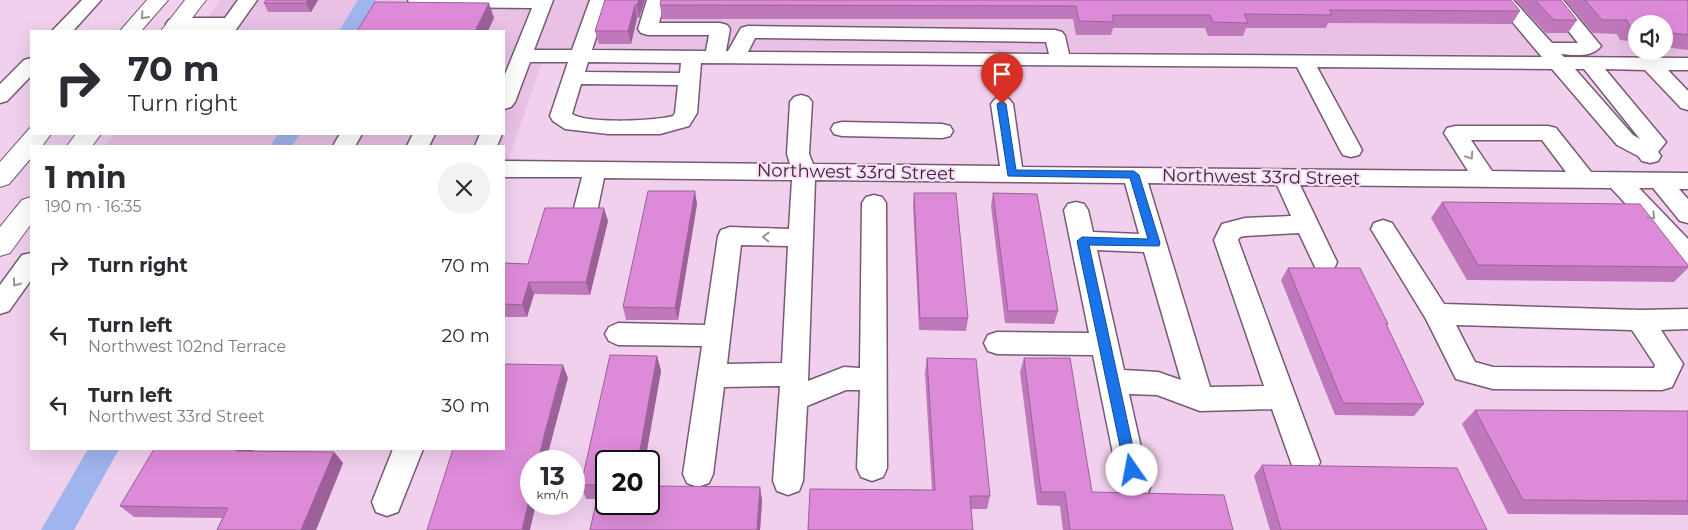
<!DOCTYPE html>
<html lang="en">
<head>
<meta charset="utf-8">
<style>
	body { margin:0; font-family:Montserrat,sans-serif; background:#f2f2f3; color:#2b2b33; height:100vh; display:flex; flex-direction:column; font-size:19px; white-space:nowrap }
	* { box-sizing:border-box; margin:0 }
	p { font-size:16px; color:#7c7c81 }
	.icon { flex:none; width:28px; height:28px; fill:none; stroke:currentColor; stroke-width:2; stroke-linecap:round; stroke-linejoin:round }
	.map { position:relative; flex:1; overflow:hidden }
	.details { position:absolute; left:30px; top:145px; width:475px; height:305px; display:flex; flex-direction:column; background:#fff; border-radius:0px; box-shadow:0 5px 20px #0002 }
	.details>* { flex:none }
	.top-card { position:absolute; left:30px; top:30px; width:475px; height:105px; border-radius:0px; box-shadow:0 5px 20px #0002; background:#fff; color:#2b2b33; overflow:hidden }
	.buttons { position:absolute; left:1628px; top:15px; display:grid; gap:10px }
	.buttons a { display:grid; place-items:center; width:45px; height:45px; border-radius:50%; background:#fff; box-shadow:0 5px 20px #0002; font-size:25px }
	.speed { position:absolute; left:520px; top:450px; display:flex; gap:10px; font-size:25px; font-weight:700; text-align:center }
	.speed>* { display:grid; place-content:center; width:65px; height:65px; border-radius:50%; background:#fff; box-shadow:0 5px 20px #0002; line-height:1 }
	.speed small { font-size:12px; font-weight:400 }
	.speed .limit { border:2px solid #111; border-radius:8px; background:#fff; color:#111 }
	.pin { position:absolute; display:grid; place-items:center; width:42px; height:42px; color:#fff; margin:-51px -21px; border-radius:50% 50% 50% 0; rotate:-45deg; box-shadow:0 0 5px #0007 }
	.pin .icon { rotate:45deg }
	.me { position:absolute; width:55px; margin:-28px; rotate:348deg; stroke-linejoin:round; filter:drop-shadow(0 0 4px #0008) }
	.turn { display:flex; align-items:center; gap:18px; height:105px; padding:0 15px; font-size:22px }
	.turn .icon { width:65px; height:65px; stroke-width:2.5 }
	.turn b { display:block; font-size:35px; line-height:42px }
	.round { display:grid; place-items:center; flex:none; width:52px; height:52px; border-radius:26px; background:#f2f2f3 }
	.overview { display:flex; align-items:center; justify-content:space-between; height:85px; padding:0 15px }
	h1 { font-size:30px; font-weight:700; line-height:38px }
	ul { padding:0; list-style:none }
	li { display:flex; align-items:center; gap:15px; height:70px; padding:0 15px }
	li div { flex:1 }
	li b { display:block; font-size:19px }
	li em { font-style:normal }
	.map>svg:first-child { display:block }
	.built { fill:#e8c1e5; fill-rule:evenodd }
	.lines { fill:none; stroke-linecap:round; stroke-linejoin:round }
	.canal { fill:#a0b5ee; fill-rule:evenodd }
	.minor-casing { stroke:#765974; stroke-width:3 }
	.major-casing { stroke:#765974; stroke-width:2 }
	.minor { fill:#fff; fill-rule:evenodd }
	.major { fill:#fff; fill-rule:evenodd }
	.wall { fill:#be78bb }
	.shaded-wall { fill:#9b6198 }
	.building { fill:#dd8bd9; stroke:#9b6198 }
	.oneway { stroke:#9a949a }
	.route { fill:#1a73e8; stroke:#114b97 }
	.labels { text-anchor:middle; stroke-width:4.5; stroke-linejoin:round; paint-order:stroke }
	.street-label { font-size:18px; fill:#362a35; stroke:#feddfb }
</style>
</head>
<body>
<div class="map">
<svg width="1688" height="530" viewBox="0 0 1688 530">
	<rect width="100%" height="100%" fill="#f1d0ee"/>
	<!-- built -->
	<path class="built" d="M221,0H1688V56L547,48L504,172V146H105L115,134H504V31H197ZM1636,24H1664V51H1636Z"/>
	<g class="lines">
		<!-- canal -->
		<g class="canal">
			<polygon points="358,0 376,0 359,31 339,31"/>
			<polygon points="278,134 300,134 292,146 270,146"/>
			<polygon points="88,449 119,449 74,530 41,530"/>
		</g>
		<defs>
			<g id="minor">
				<polygon points="82,0 101,0 73,31 52,31"/>
				<polygon points="238,0 257,0 235,31 176,30 169,28 166,24 169,20 176,18 225,18"/>
				<path d="M408,0H553L534,50H572L590,0H608L592,50L706,51L709,35H648L641,33L638,29L647,0H665L659,23H720L727,25L730,29L726,51H728L741,28L748,26L1055,30L1062,32L1065,36L1069,54L1542,57L1494,0H1513L1552,43H1578L1544,0H1563L1601,46C1592,58 1574,55 1561,54L1564,57L1688,58V70H1668L1688,91V110L1681,108L1645,70L1605,69L1666,142L1658,152L1661,156L1658,161L1650,163L1642,161L1638,156L1617,145L1552,69L1317,67L1362,150L1359,155L1351,157L1343,155L1340,150L1297,67L701,63L697,113L689,126L660,134H608L565,129L553,121L550,116L568,62H530L515,102L511,107L504,109V77L532,8L417,7L410,5ZM755,38L1046,42L1049,54L748,52ZM588,62L681,63L680,73L585,72ZM1575,69H1584L1640,139L1633,135ZM581,84L678,85L675,113L673,116C654,121 588,124 572,114Z"/>
				<polygon points="31,58 31,76 7,101 0,103 0,84 24,60"/>
				<path d="M801,95L808,97L812,102L809,154L813,164L1000,166L991,104L995,99L1002,97L1009,99L1013,104L1022,167L1468,171L1444,133L1447,128L1455,126H1548L1556,128L1591,172L1688,173V189H1679L1688,199V223L1680,221L1653,188H1639L1688,239V264L1679,261L1611,188L1300,185L1337,262L1334,269L1325,271L1316,269L1299,233L1245,236L1240,237L1238,240L1320,462L1316,471L1305,475L1294,471L1272,409L1200,411L1157,395L1129,394L1150,488L1146,498L1135,502L1124,498L1120,488L1093,355L997,354L988,351L984,343L988,335L997,332L1089,333L1064,210L1068,204L1076,202L1084,204L1088,210L1093,232L1139,234L1125,183L815,180L808,381L844,367L860,368L862,203L866,197L874,195L882,197L886,203L887,468L883,477L872,481L861,477L857,468L860,390H846L807,406L803,481L799,491L788,495L777,491L773,481L780,386L724,387L713,474L709,483L698,487L687,483L683,474L702,346L618,345L609,341L605,334L609,327L618,323L705,325L718,236L721,230L730,227L789,229L792,180L604,178L597,212L593,218L585,220L577,218L573,212L582,177H504V161L790,164L787,154L790,102L794,97ZM1471,140H1542L1566,172L1492,171ZM1148,183L1277,185L1291,216L1245,218L1222,224L1214,240L1264,386L1210,387ZM741,245L788,246L782,363L727,364ZM1097,250L1144,252L1181,380L1158,372L1124,370Z"/>
				<polygon points="842,122 942,124 950,126 953,131 950,136 942,138 842,136 834,134 831,129 834,124"/>
				<polygon points="340,134 362,134 355,146 333,146"/>
				<polygon points="413,134 435,134 429,146 407,146"/>
				<polygon points="480,134 502,134 497,146 475,146"/>
				<path d="M1383,220L1392,223L1444,304L1640,310L1688,309V329L1661,330L1683,364L1672,387L1662,390L1493,389L1456,379L1426,319L1371,229L1374,223ZM1456,325L1632,330L1655,365L1654,368L1493,367L1475,362Z"/>
				<polygon points="31,253 31,280 9,311 0,314 0,285 22,255"/>
				<polygon points="393,449 423,449 398,512 387,516 376,512 372,502"/>
			</g>
			<g id="major">
				<polygon points="147,0 168,0 141,31 120,31"/>
				<polygon points="185,0 206,0 182,31 161,31"/>
				<polygon points="30,128 31,134 51,134 42,146 31,146 31,158 9,184 0,187 0,162"/>
				<polygon points="76,134 101,134 92,146 67,146"/>
				<polygon points="31,197 31,224 10,253 0,256 0,227 22,200"/>
			</g>
		</defs>
		<!-- minor casing -->
		<use href="#minor" class="minor-casing"/>
		<!-- major casing -->
		<use href="#major" class="major-casing"/>
		<!-- minor -->
		<use href="#minor" class="minor"/>
		<!-- major -->
		<use href="#major" class="major"/>
	</g>
	<!-- wall -->
	<g class="wall">
		<polygon points="318,0 311,12 268,12 264,3"/>
		<polygon points="605,0 645,0 639,18 637,18 631,44 599,44 595,31"/>
		<polygon points="661,0 1520,11 1512,24 1328,23 1326,28 1246,28 1243,36 1208,36 1205,28 1113,28 1111,35 1076,35 1073,19 662,19 660,5"/>
		<polygon points="1515,0 1561,0 1577,20 1568,33 1546,33"/>
		<polygon points="1565,0 1688,0 1688,50 1664,47 1664,24 1636,24 1636,42 1620,40 1617,34 1593,33"/>
		<polygon points="914,193 968,318 966,331 919,330 913,206"/>
		<polygon points="993,193 1058,311 1054,324 1005,323 991,206"/>
		<polygon points="1442,202 1688,265 1688,268 1674,282 1467,280 1431,218"/>
		<polygon points="697,204 678,320 626,320 623,307"/>
		<polygon points="608,221 590,295 534,294 527,317 504,317 504,263 528,264"/>
		<polygon points="1288,268 1388,324 1387,326 1424,404 1414,416 1335,415 1281,280"/>
		<polygon points="657,356 661,371 645,461 606,461 606,504 760,487 762,501 760,530 590,530 597,499 586,499 581,485"/>
		<polygon points="927,358 990,496 987,509 971,509 932,490 925,373"/>
		<polygon points="1024,358 1092,492 1233,530 1063,530 1060,506 1037,505 1020,372"/>
		<polygon points="1475,410 1688,411 1688,515 1508,514 1462,424"/>
		<polygon points="252,451 334,452 343,463 316,530 217,530 222,518 134,517 120,506"/>
		<polygon points="1262,465 1487,530 1270,530 1254,476"/>
	</g>
	<!-- shaded-wall -->
	<g class="shaded-wall">
		<polygon points="308,0 318,0 311,12 306,3"/>
		<polygon points="639,0 645,0 639,18 637,5"/>
		<polygon points="489,3 494,18 488,31 475,31"/>
		<polygon points="635,5 637,18 631,44 628,31"/>
		<polygon points="695,191 697,204 678,320 675,308"/>
		<polygon points="604,208 608,221 590,295 586,282"/>
		<polygon points="529,282 534,294 527,317 522,305"/>
		<polygon points="657,356 661,371 645,461 638,461"/>
		<polygon points="563,365 568,378 546,461 538,461 545,432"/>
		<polygon points="237,449 254,449 247,463 236,451"/>
		<polygon points="334,452 343,463 316,530 301,530"/>
		<polygon points="760,487 762,501 760,530 757,530"/>
		<polygon points="531,491 531,504 536,504 530,530 522,530"/>
	</g>
	<!-- building -->
	<g class="building">
		<polygon points="266,0 308,0 306,3 264,3"/>
		<polygon points="605,0 639,0 637,5 635,5 628,31 595,31"/>
		<polygon points="661,0 1511,0 1520,11 1329,10 1332,15 1244,14 1248,23 1213,22 1210,15 1112,15 1114,22 1079,21 1076,6 660,5"/>
		<polygon points="1535,0 1561,0 1577,20 1554,20"/>
		<polygon points="1585,0 1688,0 1688,35 1664,32 1664,24 1636,24 1636,28 1630,27 1627,20 1602,20"/>
		<polygon points="375,2 489,3 475,31 357,31"/>
		<polygon points="648,191 695,191 675,308 623,307"/>
		<polygon points="914,193 956,193 968,318 920,318"/>
		<polygon points="993,193 1037,194 1058,311 1008,311"/>
		<polygon points="1442,202 1640,204 1688,265 1688,267 1478,265"/>
		<polygon points="545,208 604,208 586,282 529,282 522,305 504,304 504,263 528,264"/>
		<polygon points="1288,268 1360,268 1388,324 1386,324 1424,404 1343,403"/>
		<polygon points="610,355 657,356 638,461 606,461 606,504 649,504 649,486 760,487 757,530 590,530 600,485 581,485"/>
		<polygon points="927,358 976,359 990,496 970,496 973,530 808,530 810,489 935,490"/>
		<polygon points="1024,358 1070,358 1092,492 1224,495 1233,530 1070,530 1065,492 1041,492"/>
		<polygon points="504,364 563,365 545,432 538,461 531,461 531,491 522,530 427,530 453,449 504,449"/>
		<polygon points="1475,410 1688,411 1688,501 1523,500"/>
		<polygon points="154,449 237,449 236,451 334,452 301,530 217,530 228,508 120,506"/>
		<polygon points="1262,465 1457,468 1487,530 1281,530"/>
	</g>
	<!-- one-way arrows -->
	<defs><path id="oneway-chevron" d="M-2-3.5L2.5 0L-2 3.5" fill="none" stroke-width="1.6" stroke-linecap="round" stroke-linejoin="round" transform="scale(1.25)"/></defs>
	<g class="oneway">
		<use href="#oneway-chevron" transform="translate(144 16) rotate(132)"/>
		<use href="#oneway-chevron" transform="translate(1470 156) rotate(57)"/>
		<use href="#oneway-chevron" transform="translate(1652 216) rotate(46)"/>
		<use href="#oneway-chevron" transform="translate(766 237) rotate(-179)"/>
		<use href="#oneway-chevron" transform="translate(16 283) rotate(127)"/>
	</g>
	<!-- route -->
	<polygon class="route" points="1002,101 1006,104 1016,170 1134,171 1139,175 1160,243 1159,246 1089,245 1138,470 1136,475 1132,476 1127,475 1125,470 1077,241 1082,237 1148,239 1130,178 1008,176 997,104"/>
	<g class="labels">
		<!-- street labels -->
		<g class="street-label">
			<text transform="translate(856 172) rotate(1)" y="6">Northwest 33rd Street</text>
			<text transform="translate(1261 177) rotate(1)" y="6">Northwest 33rd Street</text>
		</g>
	</g>
</svg>
<div class="buttons">
<a><svg class="icon" aria-label="sound" viewBox="0 0 24 24"><path d="M4 9h4l5-4v14l-5-4H4zM17 9q2 3 0 6"/></svg></a>
</div>
<div class="speed"><div>13<small>km/h</small></div><div class="limit">20</div></div>
<div class="pin" style="left:1002px;top:104px;background:#d93025"><svg class="icon" aria-label="arrive" viewBox="0 0 24 24"><path d="M6 21V4h12l-3 4 3 4H6"/></svg></div>
<svg class="me" style="left:1132px;top:470px" viewBox="-20 -20 40 40"><circle r="19" fill="#fff"/><path d="M0-13L10 11 0 6-10 11z" fill="#1a73e8"/></svg>
<div class="top-card">
<div class="turn"><svg class="icon" aria-label="right" viewBox="0 0 24 24"><path d="M7 20v-9h11M14 6l5 5-5 5"/></svg><div><b>70 m</b>Turn right</div></div>
</div>
<section class="details">
<div class="overview"><div><h1>1 min</h1><p>190 m · 16:35</p></div><a class="round"><svg class="icon" aria-label="close" viewBox="0 0 24 24"><path d="M6 6l12 12M18 6L6 18"/></svg></a></div>
<ul>
<li><svg class="icon" aria-label="right" viewBox="0 0 24 24"><path d="M7 20v-9h11M14 6l5 5-5 5"/></svg><div><b>Turn right</b></div><em>70 m</em></li>
<li><svg class="icon" aria-label="left" viewBox="0 0 24 24"><path d="M17 20v-9H6M10 6l-5 5 5 5"/></svg><div><b>Turn left</b><p>Northwest 102nd Terrace</p></div><em>20 m</em></li>
<li><svg class="icon" aria-label="left" viewBox="0 0 24 24"><path d="M17 20v-9H6M10 6l-5 5 5 5"/></svg><div><b>Turn left</b><p>Northwest 33rd Street</p></div><em>30 m</em></li>
</ul>
</section>
</div>
</body>
</html>
